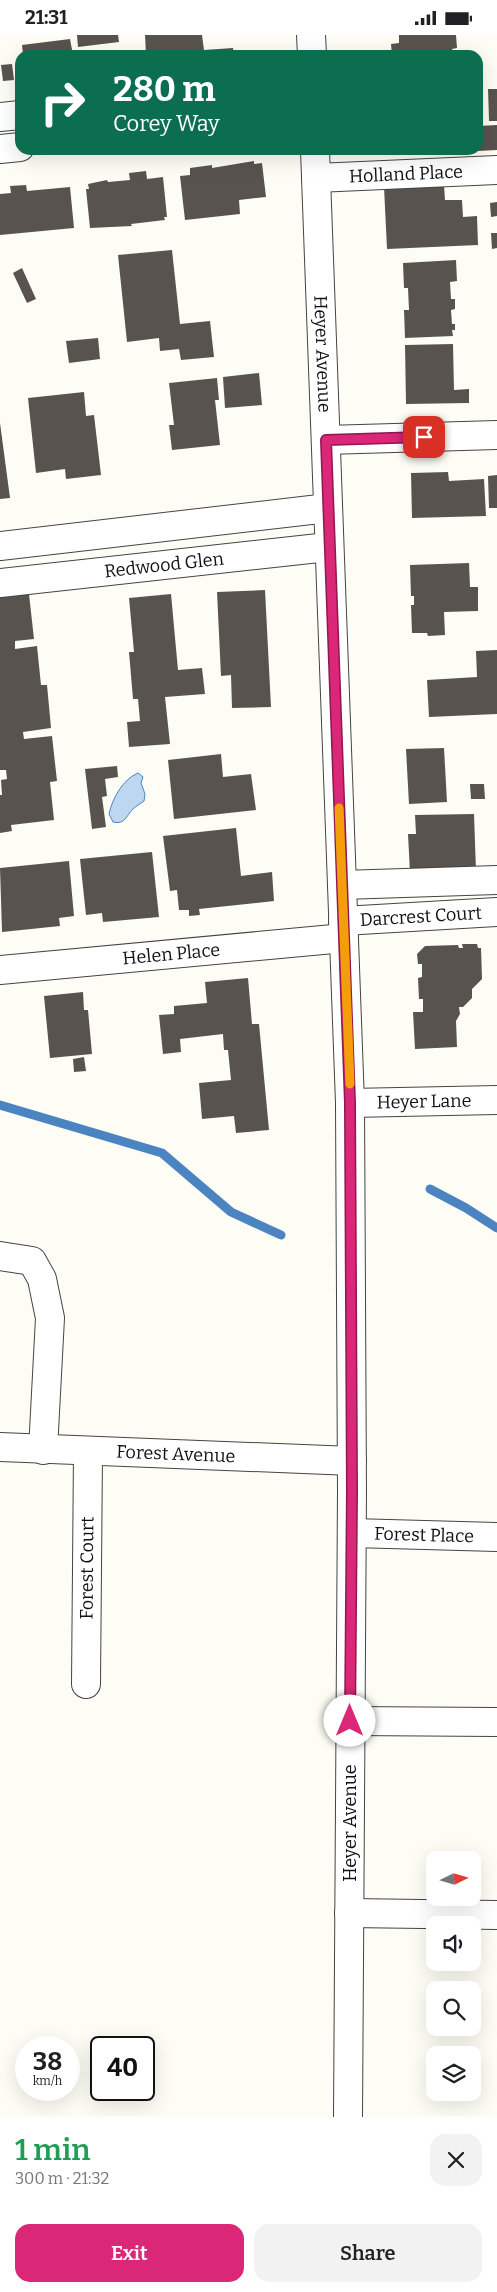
<!DOCTYPE html>
<html lang="en">
<head>
<meta charset="utf-8">
<style>
	body { margin:0; font-family:Bitter,serif; background:#f2f2f2; color:#202124; height:100vh; display:flex; flex-direction:column; font-size:19px; white-space:nowrap }
	* { box-sizing:border-box; margin:0 }
	p { font-size:16px; color:#757577 }
	.icon { flex:none; width:28px; height:28px; fill:none; stroke:currentColor; stroke-width:2; stroke-linecap:round; stroke-linejoin:round }
	.map { position:relative; height:2082px; overflow:hidden }
	.sheet { display:flex; flex-direction:column; background:#fff; flex:1 }
	.sheet>* { flex:none }
	.guide { position:absolute; left:15px; top:15px; width:468px; height:105px; border-radius:15px; box-shadow:0 5px 20px #0002; background:#0b6e4f; color:#fff; overflow:hidden }
	.needle { width:32px; rotate:85deg }
	.fabs { position:absolute; left:426px; top:1816px; display:grid; gap:10px }
	.fabs a { display:grid; place-items:center; width:55px; height:55px; border-radius:10px; background:#fff; box-shadow:0 5px 20px #0002; font-size:25px }
	.speed { position:absolute; left:15px; top:2001px; display:flex; gap:10px; font-size:25px; font-weight:700; text-align:center }
	.speed>* { display:grid; place-content:center; width:65px; height:65px; border-radius:50%; background:#fff; box-shadow:0 5px 20px #0002; line-height:1 }
	.speed small { font-size:12px; font-weight:400 }
	.speed .limit { border:2px solid #111; border-radius:8px; background:#fff; color:#111 }
	.pin { position:absolute; display:grid; place-items:center; width:42px; height:42px; color:#fff; margin:-21px; border-radius:10px; box-shadow:0 2px 8px #0006 }
	.me { position:absolute; width:55px; margin:-28px; rotate:0deg; stroke-linejoin:round; filter:drop-shadow(0 0 4px #0008) }
	.turn { display:flex; align-items:center; gap:18px; height:105px; padding:0 15px; font-size:22px }
	.turn .icon { width:65px; height:65px; stroke-width:2.5 }
	.turn b { display:block; font-size:35px; line-height:42px }
	.round { display:grid; place-items:center; flex:none; width:52px; height:52px; border-radius:15px; background:#f2f2f2 }
	.head { display:flex; align-items:center; justify-content:space-between; height:85px; padding:0 15px }
	h1 { font-size:30px; font-weight:600; line-height:38px; color:#1e9e55 }
	.primary-button { display:flex; gap:10px; margin-top:auto; padding:10px 15px }
	.primary-button a { flex:1; height:58px; border-radius:15px; background:#db2777; color:#fff; font-size:20px; font-weight:600; line-height:58px; text-align:center }
	.primary-button a+a { background:#f2f2f2; color:#202124 }
	.status { display:flex; justify-content:space-between; align-items:center; height:35px; padding:0 25px; background:#fff; direction:ltr }
	.status svg { height:14px; fill:currentColor }
	.map>svg:first-child { display:block }
	.water { fill:#bed7f1; stroke:#4c83c1 }
	.lines { fill:none; stroke-linecap:round; stroke-linejoin:round }
	.stream { stroke:#4c83c1; stroke-width:9 }
	.building { fill:#58534e }
	.minor-casing { stroke:#444; stroke-width:30 }
	.minor { stroke:#fff; stroke-width:28 }
	.route-casing { stroke:#8e194d; stroke-width:12 }
	.route { stroke:#db2777; stroke-width:9 }
	.slow { stroke:#f59e0b; stroke-width:9 }
	.labels { text-anchor:middle; stroke-width:5; stroke-linejoin:round; paint-order:stroke }
	.street-label { font-size:18px; fill:#111; stroke:#fff }
</style>
</head>
<body>
<div class="status"><b>21:31</b><svg viewBox="0 0 49 12"><path d="M0 12V9h3v3zM5 12V6h3v6zM10 12V3h3v9zM15 12V0h3v12zM26 1h20v11H26zM47 4h2v5h-2z"/></svg></div>
<div class="map">
<svg width="497" height="2082" viewBox="0 0 497 2082">
	<rect width="100%" height="100%" fill="#fefdf5"/>
	<!-- water -->
	<path class="water" d="M138,738L143,742L141,748L145,759L144,766C140,769 136,771 133,774C126,781 125,790 113,787L109,779C112,764 123,744 138,738Z"/>
	<g class="lines">
		<!-- stream -->
		<g class="stream">
			<polyline points="0,1070 162,1118 231,1177 281,1200"/>
			<polyline points="430,1154 466,1173 497,1193"/>
		</g>
	</g>
	<!-- building -->
	<g class="building">
		<polygon points="77,0 118,0 119,7 78,12"/>
		<polygon points="145,0 202,0 204,15 233,13 234,20 146,20"/>
		<polygon points="399,0 456,0 457,13 452,14 453,20 392,20 391,9 399,8"/>
		<polygon points="70,4 73,20 23,20 22,10"/>
		<polygon points="12,29 14,45 3,46 1,30"/>
		<polygon points="488,54 497,54 497,86 489,86"/>
		<polygon points="497,90 497,115 478,116 478,91"/>
		<polygon points="397,115 459,115 459,117 397,120"/>
		<polygon points="254,126 254,129 262,128 266,162 239,165 240,179 185,185 180,141 190,140 190,133 212,130 212,133"/>
		<polygon points="146,136 147,144 163,142 167,182 164,182 165,185 131,189 132,191 90,193 86,154 89,154 88,149 107,145 108,147 130,145 129,138"/>
		<polygon points="26,150 27,156 70,152 74,193 0,200 0,159 11,158 10,151"/>
		<polygon points="444,150 445,165 462,165 463,182 477,181 478,210 387,214 384,152"/>
		<polygon points="497,167 497,181 491,182 490,168"/>
		<polygon points="491,198 497,198 497,213 492,214"/>
		<polygon points="172,215 180,289 210,286 214,322 181,325 179,314 160,316 159,303 127,307 118,220"/>
		<polygon points="456,225 457,246 450,247 451,264 455,264 455,274 451,275 452,289 455,289 455,295 452,295 453,301 405,303 404,275 409,275 408,253 404,253 403,228"/>
		<polygon points="22,233 36,264 27,268 13,238"/>
		<polygon points="98,303 100,324 69,328 66,306"/>
		<polygon points="453,309 454,355 469,354 469,368 406,369 405,310"/>
		<polygon points="259,338 262,370 225,373 223,342"/>
		<polygon points="217,343 219,365 215,365 220,410 172,415 169,390 174,390 169,348"/>
		<polygon points="84,357 86,381 94,380 101,440 66,444 65,434 36,438 28,363"/>
		<polygon points="0,388 10,463 0,464"/>
		<polygon points="448,437 449,446 484,444 486,481 412,483 411,438"/>
		<polygon points="497,440 497,473 489,473 488,441"/>
		<polygon points="469,528 470,552 478,552 478,576 444,577 445,600 428,601 427,598 412,598 411,570 414,570 414,561 411,561 410,530"/>
		<polygon points="265,555 271,672 232,673 231,640 221,641 217,557"/>
		<polygon points="29,559 34,604 15,606 15,614 37,611 41,650 47,650 51,693 23,697 24,704 52,701 57,746 50,747 54,785 11,790 12,796 0,798 0,760 2,760 1,745 7,744 6,735 0,735 0,562"/>
		<polygon points="171,559 178,635 202,633 205,659 165,662 170,709 129,712 127,687 140,686 138,664 133,664 129,617 134,617 129,563"/>
		<polygon points="497,615 497,679 429,682 427,645 477,642 476,616"/>
		<polygon points="444,713 447,767 409,769 406,714"/>
		<polygon points="221,719 223,742 251,739 256,775 174,784 168,725"/>
		<polygon points="117,731 118,742 105,744 107,761 102,762 106,792 92,794 85,734"/>
		<polygon points="470,749 484,749 485,764 471,764"/>
		<polygon points="474,779 476,836 410,838 408,799 416,799 415,780"/>
		<polygon points="236,793 241,841 272,837 274,866 199,874 200,880 189,881 189,875 179,875 177,855 170,856 163,801"/>
		<polygon points="152,817 159,882 103,887 102,878 86,880 80,824"/>
		<polygon points="69,826 74,881 59,883 60,891 2,897 0,833"/>
		<polygon points="462,909 477,909 478,913 481,913 482,944 472,954 472,963 463,972 459,972 460,979 456,986 457,1012 415,1014 413,977 423,977 423,964 419,964 418,943 422,942 422,929 418,929 417,919 425,911 458,910 459,913 463,913"/>
		<polygon points="248,943 252,989 259,989 269,1095 236,1098 234,1081 202,1084 199,1048 231,1045 228,1015 224,1015 223,999 180,1004 181,1017 163,1019 159,980 174,979 174,971 207,968 205,947"/>
		<polygon points="83,957 84,975 88,975 92,1019 50,1023 44,961"/>
		<polygon points="84,1022 86,1036 74,1037 73,1024"/>
	</g>
	<g class="lines">
		<defs>
			<g id="minor">
				<polyline points="311,0 312,20"/>
				<polyline points="0,82 20,80"/>
				<polyline points="0,114 20,112"/>
				<path id="s1" d="M315,115L350,1068L352,1456L348,2082"/>
				<path id="s2" d="M316,143L497,135"/>
				<polyline points="326,405 497,400"/>
				<polyline points="0,511 328,473"/>
				<path id="s3" d="M0,548L328,512"/>
				<polyline points="342,850 497,845"/>
				<path id="s4" d="M343,886L497,877"/>
				<path id="s5" d="M0,935L344,903"/>
				<path id="s6" d="M350,1068L497,1065"/>
				<polyline points="0,1221 32,1226 42,1244 50,1283 43,1415"/>
				<path id="s7" d="M0,1412L352,1426"/>
				<path id="s8" d="M352,1498L497,1502"/>
				<path id="s9" d="M86,1649L88,1417"/>
				<polyline points="350,1686 497,1687"/>
				<polyline points="349,1878 497,1880"/>
			</g>
		</defs>
		<!-- minor casing -->
		<use href="#minor" class="minor-casing"/>
		<!-- minor -->
		<use href="#minor" class="minor"/>
	</g>
	<g class="lines">
		<defs>
			<polyline id="route" points="350,1686 352,1456 350,1068 326,405 424,402"/>
		</defs>
		<!-- route casing -->
		<use href="#route" class="route-casing"/>
		<!-- route -->
		<use href="#route" class="route"/>
		<!-- slow -->
		<polyline class="slow" points="339,773 350,1049"/>
	</g>
	<g class="labels">
		<!-- street labels -->
		<g class="street-label">
			<text dy="6" stroke="none"><textPath href="#s2" startOffset="90">Holland Place</textPath></text>
			<text dy="6" stroke="none"><textPath href="#s1" startOffset="204">Heyer Avenue</textPath></text>
			<text dy="6" stroke="none"><textPath href="#s3" startOffset="165">Redwood Glen</textPath></text>
			<text dy="6" stroke="none"><textPath href="#s4" startOffset="78">Darcrest Court</textPath></text>
			<text dy="6" stroke="none"><textPath href="#s5" startOffset="172">Helen Place</textPath></text>
			<text dy="6" stroke="none"><textPath href="#s6" startOffset="74">Heyer Lane</textPath></text>
			<text dy="6" stroke="none"><textPath href="#s7" startOffset="176">Forest Avenue</textPath></text>
			<text dy="6" stroke="none"><textPath href="#s8" startOffset="72">Forest Place</textPath></text>
			<text dy="6" stroke="none"><textPath href="#s9" startOffset="116">Forest Court</textPath></text>
			<text transform="translate(350 1788) rotate(-90)" y="6">Heyer Avenue</text>
		</g>
	</g>
</svg>
<div class="fabs">
<a><svg class="needle" viewBox="-14 -14 28 28"><path d="M0-13l5 13h-10z" fill="#e53935"/><path d="M0 13l5-13h-10z" fill="#757577"/></svg></a>
<a><svg class="icon" aria-label="sound" viewBox="0 0 24 24"><path d="M4 9h4l5-4v14l-5-4H4zM17 9q2 3 0 6"/></svg></a>
<a><svg class="icon" aria-label="search" viewBox="0 0 24 24"><circle cx="10" cy="10" r="6"/><path d="M15 15l6 6"/></svg></a>
<a><svg class="icon" aria-label="layers" viewBox="0 0 24 24"><path d="M12 4l9 5-9 5-9-5zM3 14l9 5 9-5"/></svg></a>
</div>
<div class="speed"><div>38<small>km/h</small></div><div class="limit">40</div></div>
<div class="pin" style="left:424px;top:402px;background:#d93025"><svg class="icon" aria-label="arrive" viewBox="0 0 24 24"><path d="M6 21V4h12l-3 4 3 4H6"/></svg></div>
<svg class="me" style="left:350px;top:1686px" viewBox="-20 -20 40 40"><circle r="19" fill="#fff"/><path d="M0-13L10 11 0 6-10 11z" fill="#db2777"/></svg>
<div class="guide">
<div class="turn"><svg class="icon" aria-label="right" viewBox="0 0 24 24"><path d="M7 20v-9h11M14 6l5 5-5 5"/></svg><div><b>280 m</b>Corey Way</div></div>
</div>
</div>
<section class="sheet">
<div class="head"><div><h1>1 min</h1><p>300 m · 21:32</p></div><a class="round"><svg class="icon" aria-label="close" viewBox="0 0 24 24"><path d="M6 6l12 12M18 6L6 18"/></svg></a></div>
<div class="primary-button"><a>Exit</a><a>Share</a></div>
</section>
</body>
</html>
